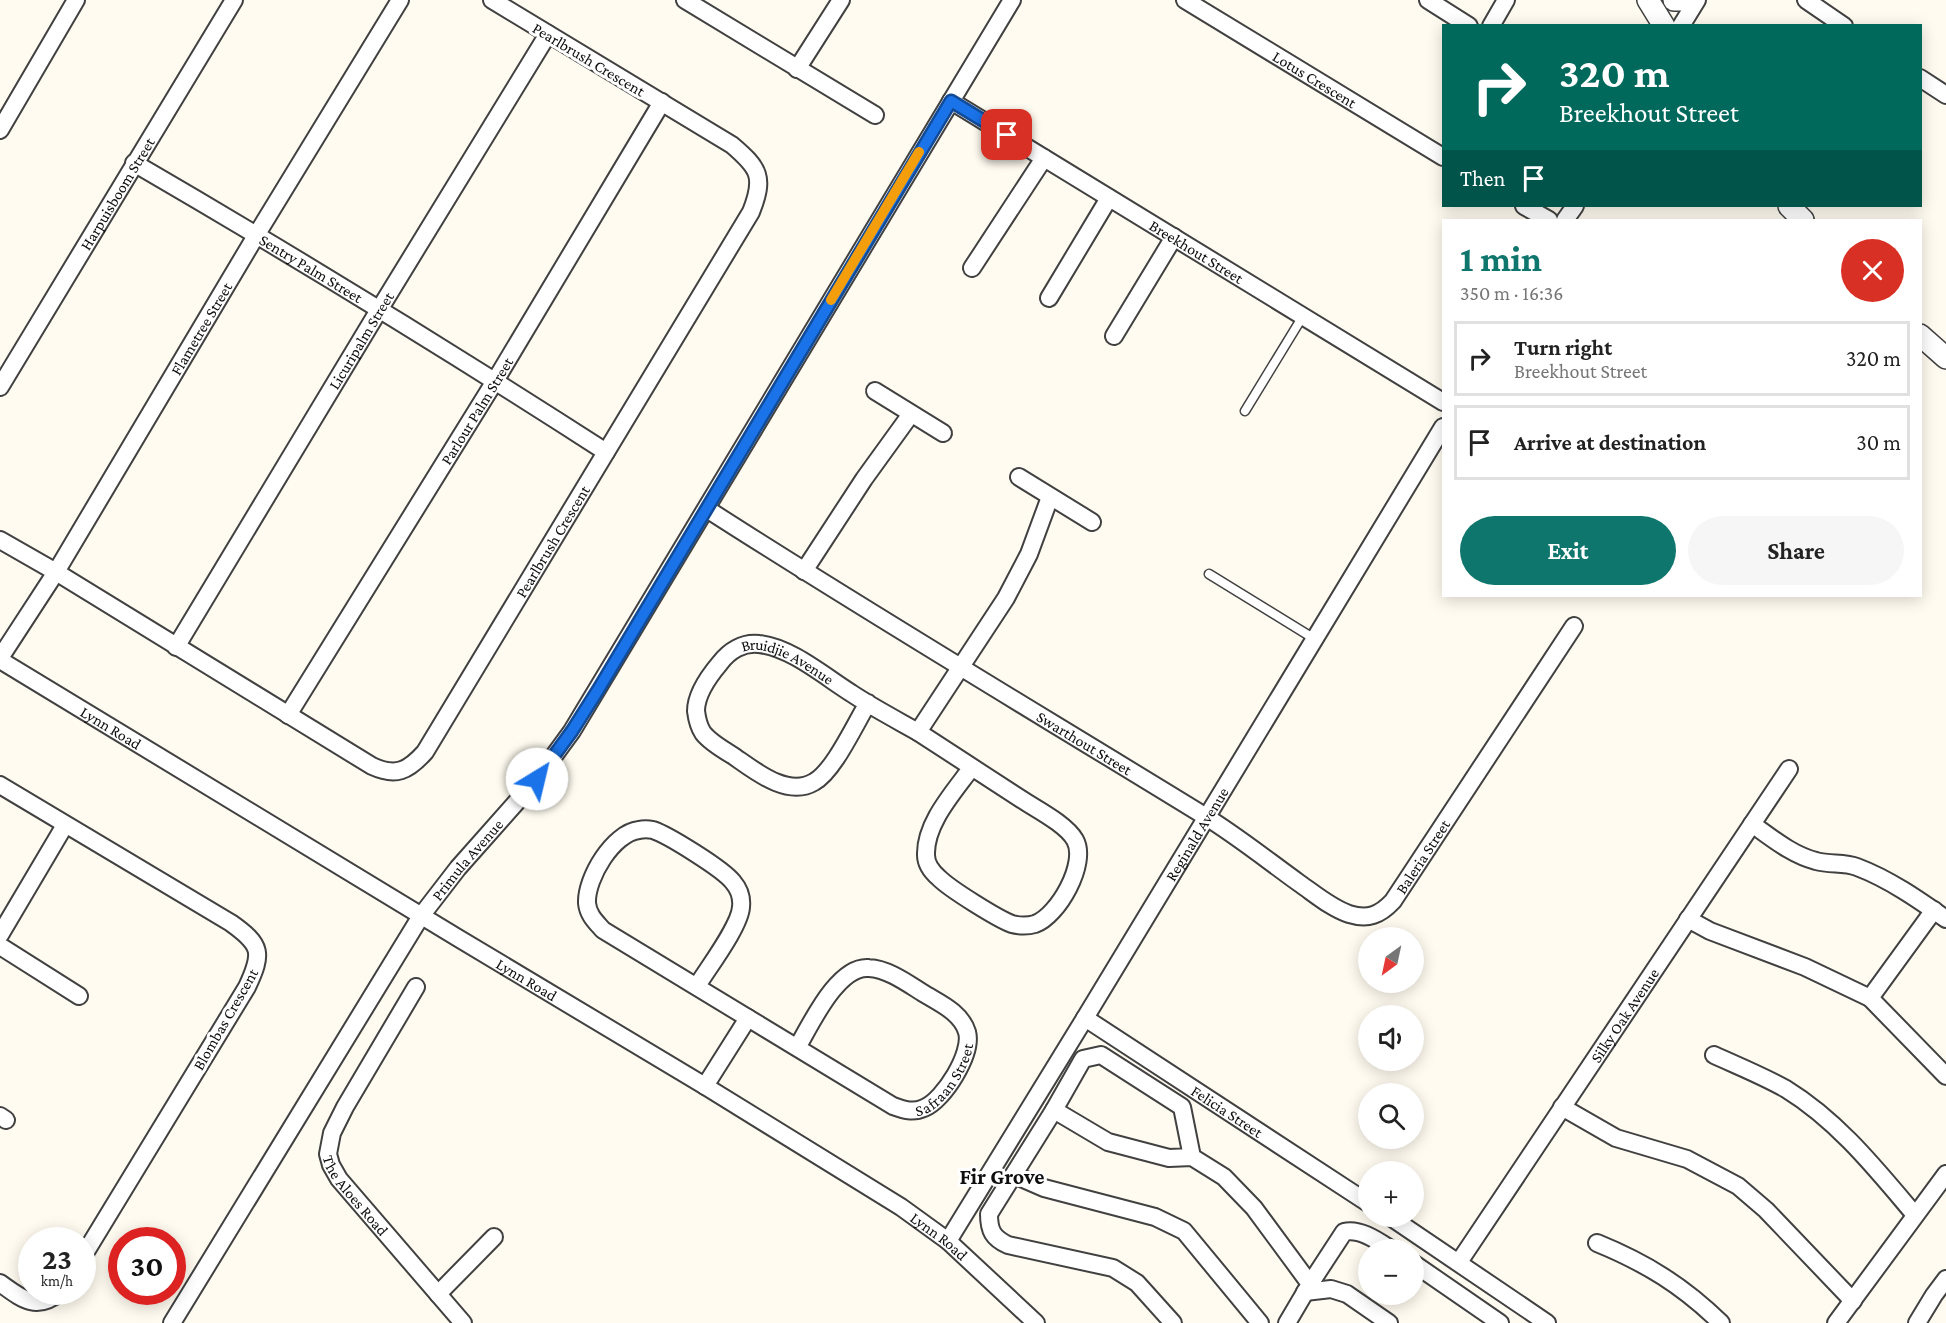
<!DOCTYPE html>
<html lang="en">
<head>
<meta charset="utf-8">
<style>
	body { margin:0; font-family:"Crimson Pro",serif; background:#f6f6f6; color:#222; height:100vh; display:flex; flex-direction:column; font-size:22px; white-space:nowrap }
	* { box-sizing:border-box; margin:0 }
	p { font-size:20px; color:#767676 }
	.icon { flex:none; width:33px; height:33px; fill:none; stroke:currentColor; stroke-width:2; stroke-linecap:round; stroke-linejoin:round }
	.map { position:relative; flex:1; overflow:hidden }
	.panel { position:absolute; left:1442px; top:219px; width:480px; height:378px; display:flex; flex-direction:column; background:#fff; border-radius:0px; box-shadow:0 3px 15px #0003 }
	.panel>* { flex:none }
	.top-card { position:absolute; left:1442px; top:24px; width:480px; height:183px; border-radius:0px; box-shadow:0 3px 15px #0003; background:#00695c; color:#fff; overflow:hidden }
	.needle { width:39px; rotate:213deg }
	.tools { position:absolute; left:1358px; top:927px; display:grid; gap:12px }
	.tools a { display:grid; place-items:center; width:66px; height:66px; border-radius:50%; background:#fff; box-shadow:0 3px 15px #0003; font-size:30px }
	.speed { position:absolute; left:18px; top:1227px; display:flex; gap:12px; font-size:30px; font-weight:700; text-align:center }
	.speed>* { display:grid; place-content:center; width:78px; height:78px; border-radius:50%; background:#fff; box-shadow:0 3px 15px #0003; line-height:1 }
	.speed small { font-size:15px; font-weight:400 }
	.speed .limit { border:9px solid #d22; background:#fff; color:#111 }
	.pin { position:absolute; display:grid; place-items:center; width:51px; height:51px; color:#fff; margin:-26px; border-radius:12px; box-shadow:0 3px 9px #0006 }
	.me { position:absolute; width:66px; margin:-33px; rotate:36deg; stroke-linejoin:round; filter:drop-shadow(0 0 4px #0008) }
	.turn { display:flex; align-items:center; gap:21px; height:126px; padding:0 18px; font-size:27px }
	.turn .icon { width:78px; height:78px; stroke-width:2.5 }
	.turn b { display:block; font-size:42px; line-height:51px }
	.then { display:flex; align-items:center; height:57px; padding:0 18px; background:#0003; gap:12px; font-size:22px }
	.round { display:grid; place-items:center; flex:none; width:63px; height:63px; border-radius:32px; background:#f6f6f6 }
	.summary { display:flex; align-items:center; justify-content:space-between; height:102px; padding:0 18px }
	h1 { font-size:36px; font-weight:700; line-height:45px; color:#0f766e }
	.button { display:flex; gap:12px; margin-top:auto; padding:12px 18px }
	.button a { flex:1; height:69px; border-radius:36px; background:#0f766e; color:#fff; font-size:24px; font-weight:700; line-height:69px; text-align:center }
	.button a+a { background:#f6f6f6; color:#222 }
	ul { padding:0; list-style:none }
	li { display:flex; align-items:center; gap:18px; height:75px; margin:0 12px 9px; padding:0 6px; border:3px solid #e0e0e0; border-radius:0px }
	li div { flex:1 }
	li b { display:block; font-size:22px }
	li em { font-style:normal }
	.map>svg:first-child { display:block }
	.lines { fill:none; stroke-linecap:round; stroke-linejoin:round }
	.service-casing { stroke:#414141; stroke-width:11 }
	.minor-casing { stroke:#414141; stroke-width:20 }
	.tertiary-casing { stroke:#414141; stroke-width:24 }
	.service { stroke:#fff; stroke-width:8 }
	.minor { stroke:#fff; stroke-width:16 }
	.tertiary { stroke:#fff; stroke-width:21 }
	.route-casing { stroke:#114b97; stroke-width:15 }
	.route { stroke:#1a73e8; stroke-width:10 }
	.slow { stroke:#f59e0b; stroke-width:10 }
	.labels { text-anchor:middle; stroke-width:6; stroke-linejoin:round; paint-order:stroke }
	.street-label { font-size:16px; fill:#0e0e0e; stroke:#fff }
	.district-label { font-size:22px; font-weight:bold; fill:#0e0e0e; stroke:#fff }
</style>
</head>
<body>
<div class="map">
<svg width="1946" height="1323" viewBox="0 0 1946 1323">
	<rect width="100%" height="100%" fill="#fffbf0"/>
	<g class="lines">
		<defs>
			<g id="service">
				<polyline points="1245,411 1303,316"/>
				<polyline points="1209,574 1313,638"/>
			</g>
			<g id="minor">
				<polyline points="685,0 875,115"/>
				<path id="s1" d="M1185,0L1443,157"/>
				<polyline points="1428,0 1469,26"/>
				<polyline points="1806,0 1844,26"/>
				<polyline points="1491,26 1506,0"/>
				<polyline points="1681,26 1697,0"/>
				<polyline points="797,69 841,0"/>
				<polyline points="1920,78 1946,95"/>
				<path id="s2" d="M951,101L1443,402"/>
				<polyline points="0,130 76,0"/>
				<path id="s3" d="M134,163C294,256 451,352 606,452"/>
				<polyline points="1524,206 1549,220"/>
				<polyline points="1565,220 1575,206"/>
				<polyline points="972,268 1044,158"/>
				<polyline points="1049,298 1109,198"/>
				<polyline points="1114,336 1174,237"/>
				<path id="s4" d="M0,387L234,0"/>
				<polyline points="875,391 943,433"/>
				<polyline points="1019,477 1092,522"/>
				<path id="s5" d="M707,509C870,614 1037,713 1203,815C1236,835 1267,860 1299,883C1315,894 1331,908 1349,914C1368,920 1380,915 1393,901L1574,626"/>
				<path id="s6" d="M0,540L56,572L372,766C396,777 408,771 425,752L751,212C765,177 759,168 732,145L492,0"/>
				<polyline points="804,571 864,479 911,414"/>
				<path id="s7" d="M176,647L379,310L548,34"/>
				<path id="s8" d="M0,658L56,572L257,234L400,0"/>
				<path id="s9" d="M0,660L458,938L705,1086L901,1207L948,1241L1036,1323"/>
				<path id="s10" d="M868,703C855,724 834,771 814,782C787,798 754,770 732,755C722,749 710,742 703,733C699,727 697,719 696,711C696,694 709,676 720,663C729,651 743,642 759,644C790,647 824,676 851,693C872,707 895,719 918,732L1006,598L1029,554L1050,497"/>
				<path id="s11" d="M288,715L495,381L662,102"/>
				<path d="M918,732C952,754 987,777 1021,799C1036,809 1066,824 1075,840C1088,863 1058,916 1035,924C1028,926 1020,926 1012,924C998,919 950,889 939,878C932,872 926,864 926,855C925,823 954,792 972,767"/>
				<path d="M0,785L231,923C262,945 263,953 247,987L82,1258"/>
				<path d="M1752,824C1772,838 1792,855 1816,861C1830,865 1844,862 1857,867C1889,879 1919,900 1946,919"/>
				<polyline points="1688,919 1710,931 1805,967 1870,998 1946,1076"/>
				<polyline points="0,935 65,825"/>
				<polyline points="0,946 79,996"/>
				<path d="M697,986C708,968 740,926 741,907C742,898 739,889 733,882C723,869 668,835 653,830C648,829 643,829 639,830C613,833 586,878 587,903C588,915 596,922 603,930L748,1018L705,1086"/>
				<path id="s12" d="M416,987L345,1107L332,1133L328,1154L331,1165L339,1179L463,1323"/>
				<polyline points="1870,998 1934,910"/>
				<path id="s13" d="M748,1018L893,1106C904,1110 913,1113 924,1108C944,1100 973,1053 967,1032C961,1012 939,1003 923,993C907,983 888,969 869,968C838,965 811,1024 798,1046"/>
				<path id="s14" d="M1085,1018L1368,1203"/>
				<path d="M1714,1055C1738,1066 1763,1076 1786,1089C1838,1121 1876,1169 1915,1215"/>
				<polyline points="1562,1107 1616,1138 1687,1159 1738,1186 1766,1210 1853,1301"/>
				<path d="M1054,1110L989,1214C989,1231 993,1238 1008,1245L1113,1268L1137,1283L1173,1323"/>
				<polyline points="0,1116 6,1120"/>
				<polyline points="1192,1157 1182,1107 1101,1055 1083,1059 1054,1110 1108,1142 1169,1158 1192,1157 1224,1177 1254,1208 1310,1284 1287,1323"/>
				<polyline points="1014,1175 1044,1188 1155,1217 1184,1231 1260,1323"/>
				<polyline points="1389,1216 1547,1323"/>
				<path id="s15" d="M948,1241L1085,1018L1443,427"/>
				<path d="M1597,1243C1646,1263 1683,1286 1721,1323"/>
				<path id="s16" d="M1459,1262L1789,769"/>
				<polyline points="1413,1263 1500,1323"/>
				<path d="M0,1283C21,1298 36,1312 60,1292"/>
				<path d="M1310,1284L1344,1232C1360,1228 1378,1241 1392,1250"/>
				<polyline points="1305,1292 1331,1289 1347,1294 1389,1323"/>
				<polyline points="438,1294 494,1237"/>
				<path id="s17" d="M172,1323L421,916L458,868L537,779L572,731L1012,0"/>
				<polyline points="1836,1323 1946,1174"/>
				<polyline points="1917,1323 1934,1295 1946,1279"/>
			</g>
			<g id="tertiary">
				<polyline points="1648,0 1664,26"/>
				<polyline points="1674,0 1683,0"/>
				<polyline points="1789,206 1803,220"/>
				<polyline points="1920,335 1946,358"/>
			</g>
		</defs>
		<!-- service casing -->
		<use href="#service" class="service-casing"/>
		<!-- minor casing -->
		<use href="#minor" class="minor-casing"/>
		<!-- tertiary casing -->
		<use href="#tertiary" class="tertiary-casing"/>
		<!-- service -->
		<use href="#service" class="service"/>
		<!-- minor -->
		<use href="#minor" class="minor"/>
		<!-- tertiary -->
		<use href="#tertiary" class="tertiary"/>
	</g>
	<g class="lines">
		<defs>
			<polyline id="route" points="537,779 572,731 598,690 951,101 1007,135"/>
		</defs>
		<!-- route casing -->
		<use href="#route" class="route-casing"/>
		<!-- route -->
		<use href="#route" class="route"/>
		<!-- slow -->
		<polyline class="slow" points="831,300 919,152"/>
	</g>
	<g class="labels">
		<!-- street labels -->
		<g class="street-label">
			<text transform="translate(589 59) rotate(31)" y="6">Pearlbrush Crescent</text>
			<text dy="6" stroke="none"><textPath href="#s1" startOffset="152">Lotus Crescent</textPath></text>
			<text dy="6" stroke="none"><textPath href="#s4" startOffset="226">Harpuisboom Street</textPath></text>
			<text dy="6" stroke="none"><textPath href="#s2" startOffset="288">Breekhout Street</textPath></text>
			<text dy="6" stroke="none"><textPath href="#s3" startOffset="206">Sentry Palm Street</textPath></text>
			<text dy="6" stroke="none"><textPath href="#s8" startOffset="386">Flametree Street</textPath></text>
			<text dy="6" stroke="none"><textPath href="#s7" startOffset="358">Licuripalm Street</textPath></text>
			<text dy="6" stroke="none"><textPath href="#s11" startOffset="358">Parlour Palm Street</textPath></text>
			<text dy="6" stroke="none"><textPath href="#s6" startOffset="742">Pearlbrush Crescent</textPath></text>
			<text dy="6" stroke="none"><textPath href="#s10" startOffset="380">Bruidjie Avenue</textPath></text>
			<text dy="6" stroke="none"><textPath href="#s9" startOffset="130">Lynn Road</textPath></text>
			<text dy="6" stroke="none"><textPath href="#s5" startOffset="444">Swarthout Street</textPath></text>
			<text dy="6" stroke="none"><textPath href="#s15" startOffset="477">Reginald Avenue</textPath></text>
			<text dy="6" stroke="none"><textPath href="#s5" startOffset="862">Baleria Street</textPath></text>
			<text dy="6" stroke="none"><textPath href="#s17" startOffset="550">Primula Avenue</textPath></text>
			<text dy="6" stroke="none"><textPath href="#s9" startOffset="616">Lynn Road</textPath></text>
			<text dy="6" stroke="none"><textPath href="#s16" startOffset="297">Silky Oak Avenue</textPath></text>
			<text transform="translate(225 1019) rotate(-60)" y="6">Blombas Crescent</text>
			<text dy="6" stroke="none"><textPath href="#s13" startOffset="237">Safraan Street</textPath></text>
			<text dy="6" stroke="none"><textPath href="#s14" startOffset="170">Felicia Street</textPath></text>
			<text dy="6" stroke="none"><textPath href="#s12" startOffset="240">The Aloes Road</textPath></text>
			<text dy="6" stroke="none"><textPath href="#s9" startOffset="1102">Lynn Road</textPath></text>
		</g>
		<!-- district labels -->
		<g class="district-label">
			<text x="1002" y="1184">Fir Grove</text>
		</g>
	</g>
</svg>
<div class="tools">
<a><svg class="needle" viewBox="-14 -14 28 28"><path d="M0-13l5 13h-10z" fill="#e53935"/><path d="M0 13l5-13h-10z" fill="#767676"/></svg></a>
<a><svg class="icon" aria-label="sound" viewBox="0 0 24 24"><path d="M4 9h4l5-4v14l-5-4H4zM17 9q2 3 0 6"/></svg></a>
<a><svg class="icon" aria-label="search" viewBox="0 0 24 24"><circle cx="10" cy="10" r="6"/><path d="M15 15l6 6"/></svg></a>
<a>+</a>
<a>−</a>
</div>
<div class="speed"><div>23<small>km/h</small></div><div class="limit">30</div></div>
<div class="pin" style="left:1007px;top:135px;background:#d93025"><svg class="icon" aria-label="arrive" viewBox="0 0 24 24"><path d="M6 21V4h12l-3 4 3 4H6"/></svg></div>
<svg class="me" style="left:537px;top:779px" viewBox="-20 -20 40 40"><circle r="19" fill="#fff"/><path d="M0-13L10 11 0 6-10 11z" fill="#1a73e8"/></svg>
<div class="top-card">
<div class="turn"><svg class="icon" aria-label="right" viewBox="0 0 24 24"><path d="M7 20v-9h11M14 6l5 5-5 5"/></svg><div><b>320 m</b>Breekhout Street</div></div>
<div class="then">Then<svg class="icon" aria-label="arrive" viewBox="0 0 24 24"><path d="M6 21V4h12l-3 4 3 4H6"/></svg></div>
</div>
<section class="panel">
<div class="summary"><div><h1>1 min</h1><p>350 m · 16:36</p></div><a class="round" style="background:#d93025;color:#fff"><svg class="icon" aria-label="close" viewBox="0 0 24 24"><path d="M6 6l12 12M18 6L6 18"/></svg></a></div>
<ul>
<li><svg class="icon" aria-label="right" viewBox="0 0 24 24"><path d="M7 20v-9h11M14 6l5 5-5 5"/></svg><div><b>Turn right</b><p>Breekhout Street</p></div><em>320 m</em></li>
<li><svg class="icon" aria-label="arrive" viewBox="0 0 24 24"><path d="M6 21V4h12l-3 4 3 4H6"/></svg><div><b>Arrive at destination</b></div><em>30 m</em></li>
</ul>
<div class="button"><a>Exit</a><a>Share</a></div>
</section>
</div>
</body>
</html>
